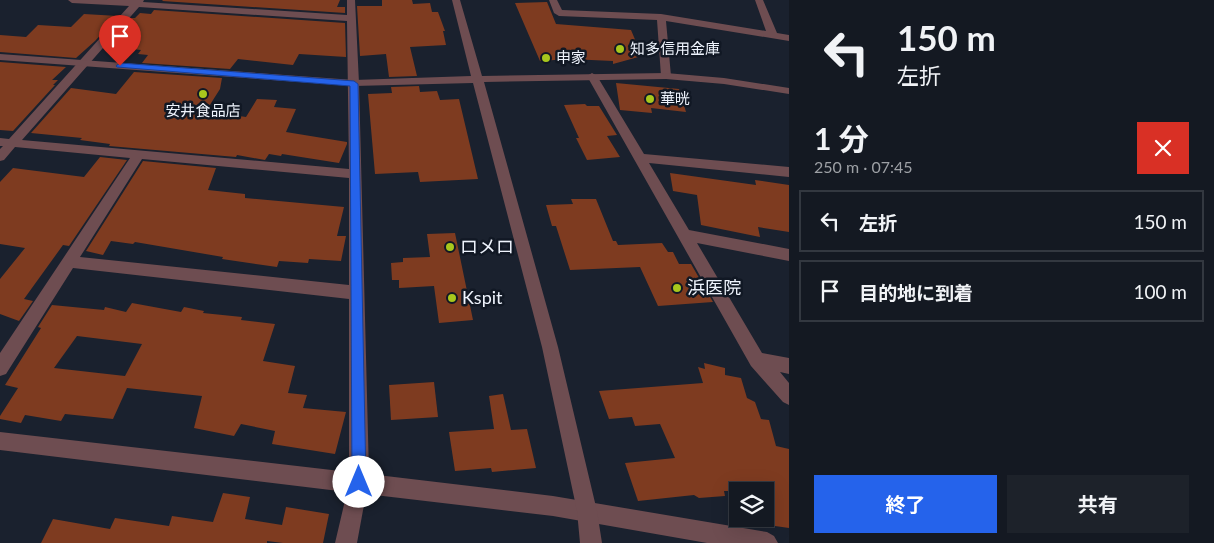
<!DOCTYPE html>
<html lang="ja">
<head>
<meta charset="utf-8">
<style>
	body { margin:0; font-family:Lato,"Noto Sans JP",sans-serif; background:#1d222a; color:#f1f3f6; height:100vh; display:flex; flex-direction:column; font-size:19px; white-space:nowrap }
	* { box-sizing:border-box; margin:0 }
	p { font-size:16px; color:#9da0a5 }
	.icon { flex:none; width:28px; height:28px; fill:none; stroke:currentColor; stroke-width:2; stroke-linecap:round; stroke-linejoin:round }
	.map { position:relative; flex:1; overflow:hidden }
	.details { display:flex; flex-direction:column; background:#141922; width:425px }
	.details>* { flex:none }
	.top-card { background:#141922; color:#f1f3f6; overflow:hidden }
	.tools { position:absolute; left:729px; top:482px; display:grid; gap:10px }
	.tools a { display:grid; place-items:center; width:45px; height:45px; border-radius:0px; background:#141922; box-shadow:0 5px 20px #0002,0 0 0 1px #333840; font-size:25px }
	.pin { position:absolute; display:grid; place-items:center; width:42px; height:42px; color:#fff; margin:-51px -21px; border-radius:50% 50% 50% 0; rotate:-45deg; box-shadow:0 0 5px #0007 }
	.pin .icon { rotate:45deg }
	.me { position:absolute; width:55px; margin:-28px; rotate:0deg; stroke-linejoin:round; filter:drop-shadow(0 0 4px #0008) }
	.turn { display:flex; align-items:center; gap:18px; height:105px; padding:0 25px; font-size:22px }
	.turn .icon { width:65px; height:65px; stroke-width:2.5 }
	.turn b { display:block; font-size:35px; line-height:42px }
	.round { display:grid; place-items:center; flex:none; width:52px; height:52px; border-radius:0px; background:#1d222a }
	.headline { display:flex; align-items:center; justify-content:space-between; height:85px; padding:0 25px }
	h1 { font-size:30px; font-weight:700; line-height:38px }
	.cta { display:flex; gap:10px; margin-top:auto; padding:10px 25px }
	.cta a { flex:1; height:58px; border-radius:0px; background:#2563eb; color:#fff; font-size:20px; font-weight:700; line-height:58px; text-align:center }
	.cta a+a { background:#1d222a; color:#f1f3f6 }
	ul { padding:0; list-style:none }
	li { display:flex; align-items:center; gap:15px; height:62px; margin:0 10px 8px; padding:0 15px; border:2px solid #333840; border-radius:0px }
	li div { flex:1 }
	li b { display:block; font-size:19px }
	li em { font-style:normal }
	main { display:flex; flex:1; min-height:0 }
	.map>svg:first-child { display:block }
	.building { fill:#7e3b20; fill-rule:evenodd }
	.lines { fill:none; stroke-linecap:round; stroke-linejoin:round }
	.minor { fill:#6e4d51; fill-rule:evenodd }
	.tertiary { fill:#6e4d51; fill-rule:evenodd }
	.route { fill:#2563eb; stroke:#184099 }
	.poi-dot { fill:#a8c71d; stroke:#111824; stroke-width:2 }
	.labels { text-anchor:middle; stroke-width:5; stroke-linejoin:round; paint-order:stroke }
	.far-poi-label { font-size:15px; fill:#eff4fd; stroke:#111824; text-anchor:start }
	.poi-label { font-size:18px; fill:#eff4fd; stroke:#111824; text-anchor:start }
</style>
</head>
<body>
<main>
<div class="map">
<svg width="789" height="543" viewBox="0 0 789 543">
	<rect width="100%" height="100%" fill="#1a212e"/>
	<!-- building -->
	<g class="building">
		<polygon points="163,0 340,0 337,7 345,7 345,13 162,1"/>
		<polygon points="382,0 412,0 413,4 430,3 432,12 438,12 445,31 443,31 446,45 410,47 417,76 389,77 386,54 360,56 357,6 382,6"/>
		<polygon points="547,2 556,24 631,30 642,56 613,64 613,61 569,59 540,61 515,3"/>
		<polygon points="154,10 345,23 346,57 299,54 293,65 238,59 230,69 142,63 148,55 138,54 141,50 132,49 136,44 111,42 132,18 135,18 140,13 151,14"/>
		<polygon points="84,14 118,16 95,41 76,58 0,52 0,35 26,37 38,25 71,27"/>
		<polygon points="0,62 66,67 52,80 58,80 53,85 55,85 13,131 0,130"/>
		<polygon points="134,72 222,78 220,89 206,111 246,117 257,99 277,100 274,107 296,109 286,132 347,142 347,144 339,163 282,154 281,156 269,154 265,160 237,155 236,157 109,146 110,144 80,140 82,138 31,133 71,88 116,94"/>
		<polygon points="616,83 679,89 686,112 651,108 652,113 620,110"/>
		<polygon points="419,86 420,92 437,91 440,100 459,99 478,179 420,182 418,172 375,174 368,94 392,93 391,87"/>
		<polygon points="585,104 587,106 599,106 617,135 607,136 620,157 587,160 576,138 579,138 564,105"/>
		<polygon points="100,157 127,160 69,246 63,245 24,299 33,301 19,321 0,314 0,279 25,248 0,244 0,182 13,168 84,177"/>
		<polygon points="143,161 216,168 208,190 245,194 245,198 344,207 337,236 346,236 341,261 309,259 308,263 279,261 277,267 222,259 223,257 135,242 133,244 111,241 103,255 86,251"/>
		<polygon points="670,173 756,185 755,180 789,185 789,232 758,227 760,237 701,225 697,195 673,191"/>
		<polygon points="571,199 596,199 613,241 616,241 618,245 662,243 668,252 673,252 679,264 691,264 713,302 658,306 640,267 570,270 556,226 552,226 546,205 573,204"/>
		<polygon points="455,233 473,320 439,323 434,286 399,288 399,280 392,280 391,263 403,262 403,258 430,257 427,234"/>
		<path d="M132,303L181,312L184,307L204,311L203,313L242,317L241,320L275,324L263,361L295,366L288,393L307,395L303,408L346,412L335,454L272,444L275,431L241,424L234,436L194,428L202,396L127,388L113,419L65,414L61,421L25,415L21,423L0,419V416L18,388L5,385L41,328L38,327L52,305L104,310L105,307L126,312ZM77,336L142,344L125,376L54,368Z"/>
		<polygon points="704,363 725,368 725,375 741,378 747,398 755,402 761,419 769,420 776,446 789,449 789,528 775,526 765,514 765,491 724,491 725,496 699,498 694,495 638,501 625,463 675,458 660,424 635,426 632,417 609,419 599,391 703,383 698,367 705,369"/>
		<polygon points="434,382 438,417 391,420 389,385"/>
		<polygon points="503,394 511,430 527,429 536,468 492,472 491,468 455,471 449,432 494,429 489,396"/>
		<polygon points="223,493 250,497 245,519 282,525 286,507 329,514 323,543 283,543 267,541 267,543 41,543 53,519 110,529 115,518 169,526 172,516 213,522"/>
	</g>
	<g class="lines">
		<!-- minor -->
		<g class="minor">
			<path d="M68,0H144L143,2L347,15V0H355L359,83L369,474L553,496L767,532L774,536L778,543H707L553,516L366,494L357,543H335L347,492L0,450V432L349,472V299L73,268L6,374L0,376V353L130,158L15,147L4,160L0,161V149L3,146H0V138L9,139L129,6L72,3ZM139,7L347,21L349,169L22,140ZM142,159L349,178V285L80,257Z"/>
			<polygon points="549,0 557,0 562,10 661,14 766,31 755,0 763,0 777,33 789,35 789,41 666,21 671,76 666,79 661,76 657,20 559,16 554,13"/>
			<polygon points="592,73 597,76 644,154 789,167 789,177 649,163 689,230 789,249 789,261 697,243 762,353 789,358 789,374 780,372 789,383 789,405 783,402 751,366 587,76"/>
		</g>
		<!-- tertiary -->
		<polygon class="tertiary" points="452,0 460,0 482,76 666,73 724,78 789,88 789,94 724,84 666,79 484,82 558,347 597,511 602,543 580,543 577,511 542,347 473,83 354,86 0,60 0,54 354,80 471,76"/>
	</g>
	<!-- route -->
	<polygon class="route" points="120,63 354,81 358,84 366,482 364,487 359,489 354,487 352,482 350,86 117,67 116,66"/>
	<!-- markers -->
	<g class="poi-dot">
		<circle cx="620" cy="49" r="5"/>
		<circle cx="546" cy="58" r="5"/>
		<circle cx="203" cy="94" r="5"/>
		<circle cx="650" cy="99" r="5"/>
		<circle cx="450" cy="247" r="5"/>
		<circle cx="677" cy="288" r="5"/>
		<circle cx="452" cy="298" r="5"/>
	</g>
	<g class="labels">
		<!-- far-poi labels -->
		<g class="far-poi-label">
			<text x="630" y="54">知多信用金庫</text>
			<text x="556" y="63">申家</text>
			<text x="660" y="104">華晄</text>
			<text x="203" y="116" text-anchor="middle">安井食品店</text>
		</g>
		<!-- poi labels -->
		<g class="poi-label">
			<text x="460" y="253">ロメロ</text>
			<text x="687" y="294">浜医院</text>
			<text x="462" y="304">Kspit</text>
		</g>
	</g>
</svg>
<div class="tools">
<a><svg class="icon" aria-label="layers" viewBox="0 0 24 24"><path d="M12 4l9 5-9 5-9-5zM3 14l9 5 9-5"/></svg></a>
</div>
<div class="pin" style="left:120px;top:66px;background:#d93025"><svg class="icon" aria-label="arrive" viewBox="0 0 24 24"><path d="M6 21V4h12l-3 4 3 4H6"/></svg></div>
<svg class="me" style="left:359px;top:482px" viewBox="-20 -20 40 40"><circle r="19" fill="#fff"/><path d="M0-13L10 11 0 6-10 11z" fill="#2563eb"/></svg>
</div>
<section class="details">
<div class="top-card">
<div class="turn"><svg class="icon" aria-label="left" viewBox="0 0 24 24"><path d="M17 20v-9H6M10 6l-5 5 5 5"/></svg><div><b>150 m</b>左折</div></div>
</div>
<div class="headline"><div><h1>1 分</h1><p>250 m · 07:45</p></div><a class="round" style="background:#d93025;color:#fff"><svg class="icon" aria-label="close" viewBox="0 0 24 24"><path d="M6 6l12 12M18 6L6 18"/></svg></a></div>
<ul>
<li><svg class="icon" aria-label="left" viewBox="0 0 24 24"><path d="M17 20v-9H6M10 6l-5 5 5 5"/></svg><div><b>左折</b></div><em>150 m</em></li>
<li><svg class="icon" aria-label="arrive" viewBox="0 0 24 24"><path d="M6 21V4h12l-3 4 3 4H6"/></svg><div><b>目的地に到着</b></div><em>100 m</em></li>
</ul>
<div class="cta"><a>終了</a><a>共有</a></div>
</section>
</main>
</body>
</html>
